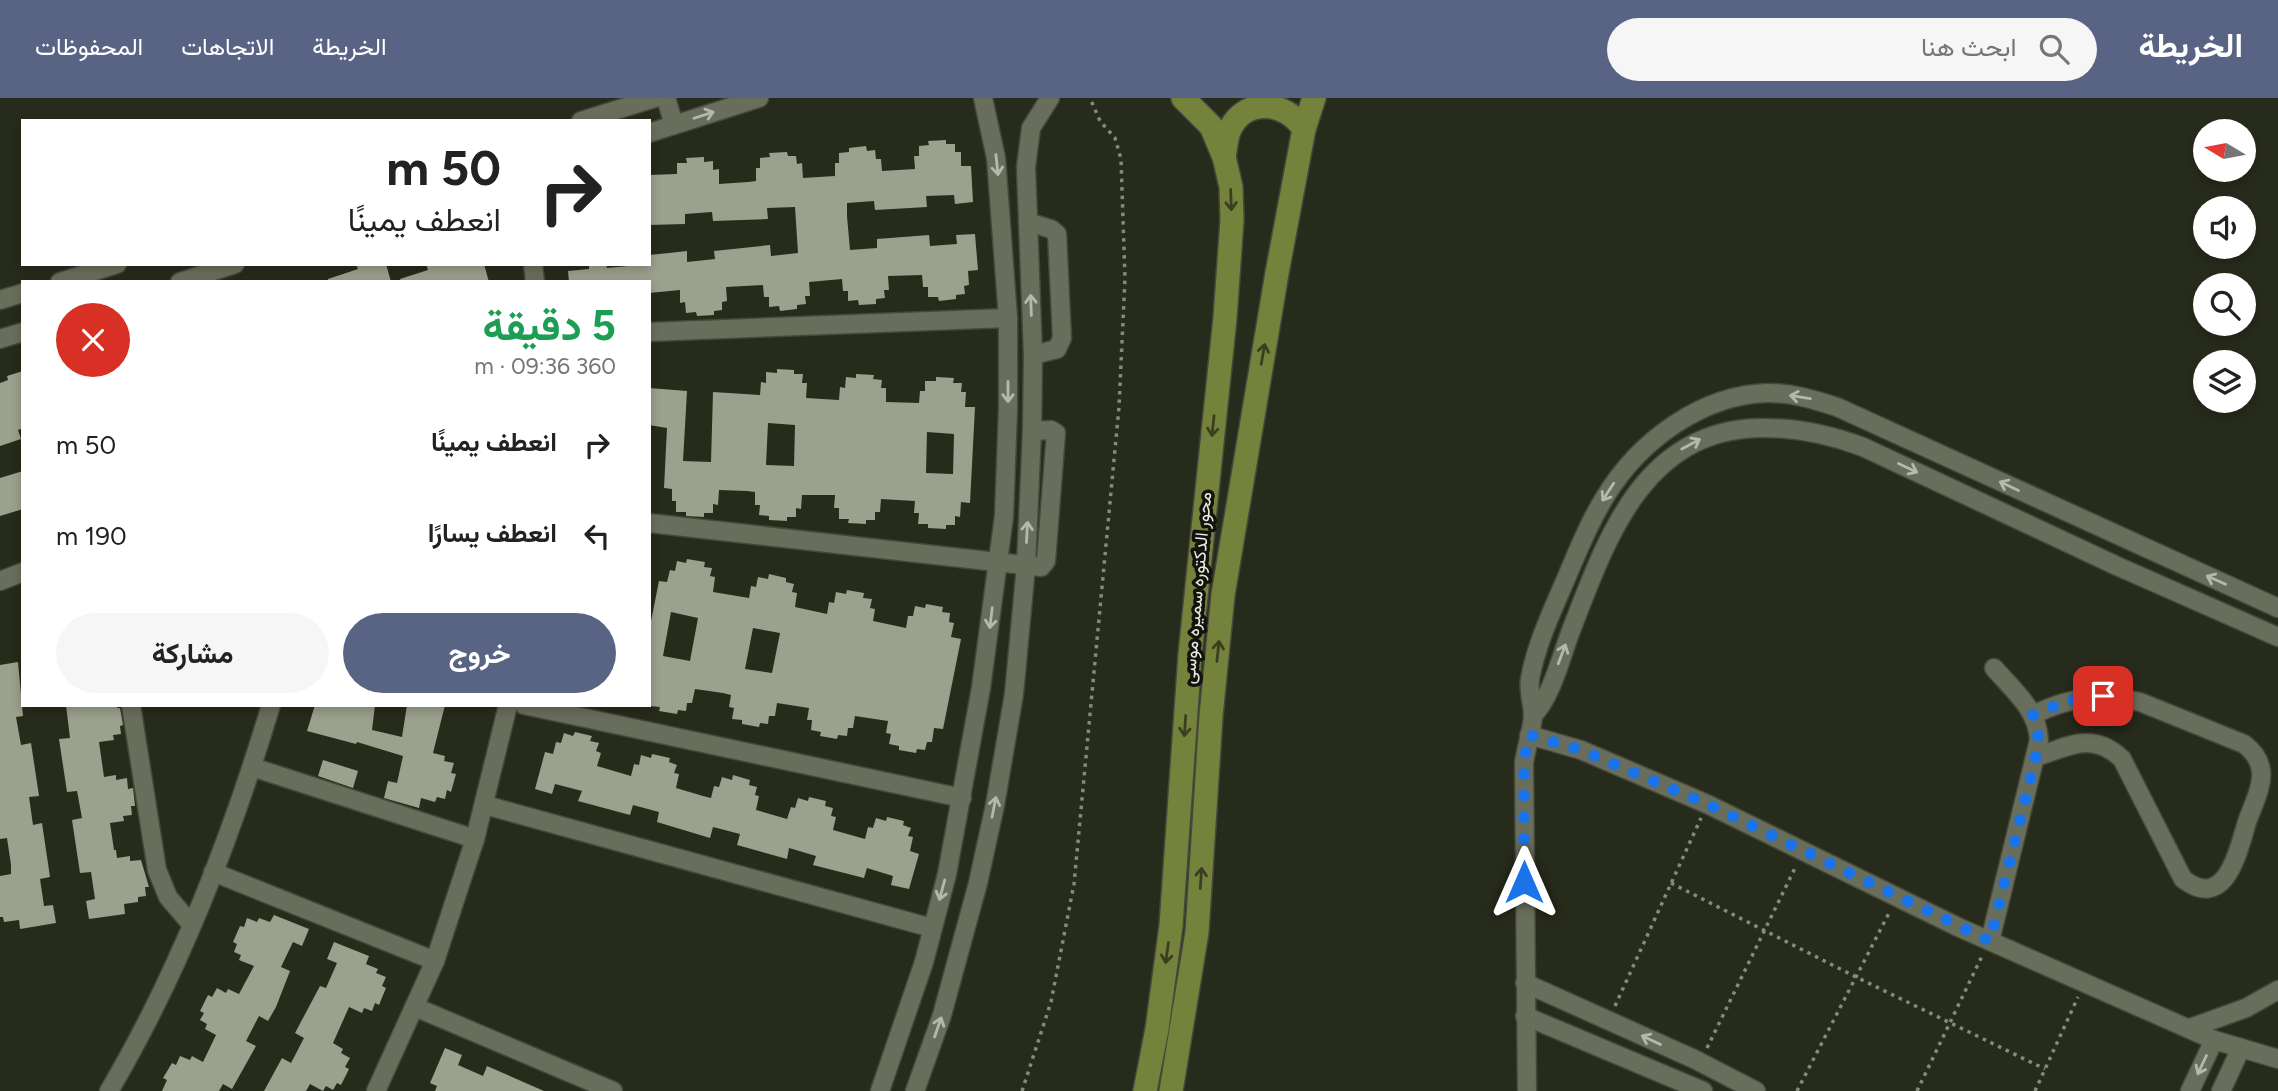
<!DOCTYPE html>
<html lang="ar">
<head>
<meta charset="utf-8">
<style>
	body { margin:0; font-family:Figtree,Vazirmatn,sans-serif; background:#f6f6f6; color:#222; direction:rtl; height:100vh; display:flex; flex-direction:column; font-size:26px; white-space:nowrap }
	* { box-sizing:border-box; margin:0 }
	p { font-size:23px; color:#767676 }
	.icon { flex:none; width:38px; height:38px; fill:none; stroke:currentColor; stroke-width:2; stroke-linecap:round; stroke-linejoin:round }
	.map { position:relative; flex:1; overflow:hidden; direction:ltr }
	.sheet { position:absolute; left:21px; top:182px; width:630px; height:427px; display:flex; flex-direction:column; background:#fff; border-radius:0px; box-shadow:0 4px 10px #0003; direction:rtl }
	.sheet>* { flex:none }
	.top-card { position:absolute; left:21px; top:21px; width:630px; height:147px; border-radius:0px; box-shadow:0 4px 10px #0003; direction:rtl; background:#fff; color:#222; overflow:hidden }
	.needle { width:46px; rotate:280deg }
	.tools { position:absolute; left:2193px; top:21px; display:grid; gap:14px }
	.tools a { display:grid; place-items:center; width:63px; height:63px; border-radius:50%; background:#fff; box-shadow:0 4px 10px #0003; font-size:35px }
	.pin { position:absolute; display:grid; place-items:center; width:60px; height:60px; color:#fff; margin:-30px; border-radius:14px; box-shadow:0 4px 10px #0006 }
	.me { position:absolute; width:77px; margin:-38px; rotate:0deg; stroke-linejoin:round; filter:drop-shadow(0 0 5px #0008) }
	.turn { display:flex; align-items:center; gap:24px; height:147px; padding:0 35px; font-size:32px }
	.turn .icon { width:91px; height:91px; stroke-width:2.5 }
	.turn b { display:block; font-size:49px; line-height:60px }
	.round { display:grid; place-items:center; flex:none; width:74px; height:74px; border-radius:37px; background:#f6f6f6 }
	.headline { display:flex; align-items:center; justify-content:space-between; height:119px; padding:0 35px }
	h1 { font-size:42px; font-weight:700; line-height:52px; color:#1e9e55 }
	.button { display:flex; gap:14px; margin-top:auto; padding:14px 35px }
	.button a { flex:1; height:80px; border-radius:42px; background:#596485; color:#fff; font-size:28px; font-weight:700; line-height:80px; text-align:center }
	.button a+a { background:#f6f6f6; color:#222 }
	ul { padding:0; list-style:none }
	li { display:flex; align-items:center; gap:21px; height:91px; padding:0 35px }
	li div { flex:1 }
	li b { display:block; font-size:26px }
	li em { font-style:normal }
	header { display:flex; align-items:center; gap:42px; box-sizing:border-box; height:98px; padding:0 35px; background:#596485; color:#fff }
	header strong { font-size:33px }
	nav { display:flex; gap:38px; margin-inline-start:auto; font-size:24px }
	.search { width:490px; height:63px; background:#f6f6f6; display:flex; align-items:center; gap:18px; box-sizing:border-box; padding:0 24px; border-radius:38px; color:#767676; font-size:26px }
	.map>svg:first-child { display:block }
	.building { fill:#9ba18d; fill-rule:evenodd }
	.lines { fill:none; stroke-linecap:round; stroke-linejoin:round }
	.minor-casing { stroke:#44483a; stroke-width:21 }
	.major-casing { stroke:#44483a; stroke-width:26 }
	.path { stroke:#868a7c; stroke-width:3.5; stroke-dasharray:3.5 5; stroke-linecap:butt }
	.minor { stroke:#696e5c; stroke-width:18 }
	.major { stroke:#74823c; stroke-width:23 }
	.oneway { stroke:#b5b9ab }
	.oneway2 { stroke:#393f1f }
	.route { stroke:#1a73e8; stroke-width:12; stroke-dasharray:0 21.6 }
	.labels { text-anchor:middle; stroke-width:7; stroke-linejoin:round; paint-order:stroke }
	.street-label { font-size:18px; fill:#e8ebe0; stroke:#11130c }
</style>
</head>
<body>
<header>
<strong>الخريطة</strong>
<div class="search"><svg class="icon" aria-label="search" viewBox="0 0 24 24"><circle cx="10" cy="10" r="6"/><path d="M15 15l6 6"/></svg>ابحث هنا</div>
<nav><a>الخريطة</a><a>الاتجاهات</a><a>المحفوظات</a></nav>
</header>
<div class="map">
<svg width="2278" height="993" viewBox="0 0 2278 993">
	<rect width="100%" height="100%" fill="#272b1b"/>
	<!-- building -->
	<g class="building">
		<polygon points="946,42 946,46 955,46 955,54 961,54 961,68 971,68 973,104 955,106 954,97 926,98 927,109 875,112 874,103 847,105 847,118 850,152 877,150 877,141 929,137 930,148 957,146 956,137 975,136 978,172 968,173 969,187 964,188 965,196 956,197 956,201 939,203 938,199 928,199 928,189 923,189 922,177 888,178 889,192 884,192 885,200 876,201 876,206 859,207 858,202 848,203 848,193 843,193 842,181 809,184 810,198 805,198 806,206 797,207 797,211 780,213 779,208 769,209 769,199 764,199 763,187 726,189 727,203 722,204 722,212 714,213 714,217 697,218 696,214 686,215 685,204 680,205 680,192 649,195 649,184 569,184 568,173 589,171 589,166 606,166 607,170 649,166 649,157 669,155 687,153 687,164 715,161 714,153 770,147 771,158 798,155 795,109 767,110 768,121 713,123 712,114 685,116 685,126 649,127 649,77 677,76 677,65 687,65 686,60 704,59 704,64 713,63 713,72 719,71 719,86 748,84 756,83 756,70 760,70 760,60 770,59 769,55 787,54 788,58 796,58 797,66 802,65 803,80 835,78 835,65 839,65 839,55 849,54 849,50 866,48 867,53 875,52 876,61 881,61 882,73 915,71 914,58 919,58 919,48 929,47 928,43"/>
		<polygon points="356,166 386,166 391,184 328,184 328,181 358,171"/>
		<polygon points="426,166 484,166 489,184 401,184 400,181 428,172"/>
		<path d="M777,271L794,272V276H803L802,285H807L806,300L839,302L840,289L845,290L846,279L856,280V276L874,277L873,281L882,282L881,290H886V304L919,305L920,293H925V283H936V279L954,280L953,285H962L961,294H966L965,309H975L970,405L961,404L960,419L955,418V427H946V431L928,430V426H918L919,415H914L915,403L881,401L880,414H875V422H866V426L848,425L849,421H839V410H834L835,397H802L801,411L796,410V419H787V423L769,422V418L759,417L760,407H755V394L747,393L719,392L718,407L713,406V415H704V419L686,418V414H676V403H672V391L664,390L667,330L649,327V290L687,293L683,363L711,364L713,294L760,297L761,284L766,285V274L777,275ZM768,325L795,327L794,368L766,367ZM927,334L954,336L953,376L926,375Z"/>
		<polygon points="23,273 23,330 18,332 21,341 0,348 0,285 8,282 7,278"/>
		<polygon points="23,373 23,411 0,418 0,380"/>
		<path d="M687,461L705,464L704,469L712,470L710,478L715,479L713,494L749,500L751,488L756,489L758,479L768,481L769,476L786,480V484L794,486L792,494L797,495L795,509L827,516L829,504L834,505L836,494L846,496L847,492L864,495L863,500L872,501L870,510L875,511L873,523L906,530L908,518H913L915,508L925,510L926,506L943,509L942,514L950,515L949,524L954,525L951,539L961,541L943,631L934,630L932,644H927L925,652L917,651L916,655L899,652V648L889,646L891,636L886,635L888,623L855,618L853,630H848L847,638L838,637L837,641L820,638L821,634L811,632L812,622H807L809,610L777,605L775,618H769L768,626L760,625L759,629L742,626V622L732,621L734,610L729,609L731,597L723,595L695,591L692,605H687L686,613L678,612L677,616L659,613L660,609L650,608L649,533L659,483L667,484L670,472L675,473L677,463L686,465ZM671,514L698,520L690,563L663,558ZM753,530L780,535L772,575L745,571Z"/>
		<polygon points="18,564 23,618 16,619 21,647 31,645 39,698 29,699 33,727 42,725 50,779 40,781 44,808 53,807 56,825 20,831 19,822 4,824 3,819 0,819 0,778 11,776 11,767 7,740 0,741 0,567"/>
		<polygon points="66,607 117,607 117,610 120,610 123,627 120,628 121,636 113,637 114,642 99,644 104,679 116,677 116,682 127,680 128,691 133,690 135,708 131,708 132,717 123,718 124,723 110,725 114,752 116,752 117,760 130,758 130,763 141,762 149,789 145,789 146,798 138,799 138,804 124,806 125,816 89,821 86,803 95,801 91,774 80,775 72,722 82,720 77,693 67,694 59,641 70,640"/>
		<polygon points="315,607 375,607 372,632 402,639 407,607 445,607 433,655 445,658 444,663 454,665 451,675 456,676 451,694 447,692 445,701 437,699 435,704 421,700 419,710 384,700 388,683 397,685 403,658 357,644 356,646 307,633"/>
		<polygon points="575,634 592,638 590,643 599,645 596,653 601,655 597,668 631,678 634,666 639,667 641,657 651,660 652,656 670,660 669,664 677,667 674,675 679,676 676,690 703,698 711,700 714,688 719,689 722,679 732,682 733,677 750,682 749,687 757,689 755,697 759,698 756,712 787,721 791,709 795,710 798,700 808,703 809,699 826,703 825,708 833,710 831,718 836,719 833,732 865,741 868,729 873,730 876,720 886,723 887,719 904,723 903,727 911,730 908,738 913,739 910,753 919,756 909,791 891,787 893,778 867,770 864,780 813,767 816,758 789,750 787,761 737,747 740,736 713,729 710,740 657,724 659,714 633,707 630,717 578,703 582,693 555,686 552,696 535,691 545,654 553,656 556,644 561,645 564,635 573,638"/>
		<polygon points="323,662 358,673 353,690 318,678"/>
		<polygon points="274,817 309,831 302,848 293,844 281,869 290,873 276,909 268,923 259,918 246,943 256,948 232,991 223,986 219,993 162,993 167,982 163,980 172,965 176,967 180,958 190,962 192,958 203,964 216,937 205,931 207,926 200,922 204,915 200,913 208,897 212,899 217,890 226,895 228,891 239,896 254,868 239,862 241,857 234,854 237,846 233,844 240,828 244,829 247,820 257,824 259,820 270,824"/>
		<polygon points="334,844 369,858 366,866 378,871 376,875 386,879 382,888 386,890 379,907 375,905 372,913 364,910 362,915 349,909 333,945 343,951 341,955 350,960 345,969 349,971 341,987 337,985 333,992 326,988 323,993 310,986 306,993 264,993 282,960 291,965 304,940 295,935 320,888 326,890 337,865 327,861"/>
		<polygon points="445,950 462,957 458,967 483,978 487,968 544,993 435,993 437,988 430,985"/>
	</g>
	<g class="lines">
		<defs>
			<g id="minor">
				<polyline points="666,0 674,27"/>
				<polyline points="581,23 655,0"/>
				<polyline points="649,35 759,0"/>
				<polyline points="1028,124 1051,131 1057,136 1062,240 1057,251 1033,257"/>
				<polyline points="533,166 535,184"/>
				<polyline points="60,184 117,166"/>
				<polyline points="180,184 235,166"/>
				<polyline points="0,202 23,195"/>
				<polyline points="649,234 1008,220"/>
				<polyline points="0,241 23,234"/>
				<polyline points="649,425 1041,469 1046,463 1056,335 1051,332 1032,333"/>
				<polyline points="0,483 23,474"/>
				<polyline points="131,607 157,772 168,799 191,826"/>
				<polyline points="524,607 962,700"/>
				<path d="M1533,617C1552,599 1562,555 1572,530C1607,439 1644,333 1758,330C1795,329 1828,336 1863,349L2117,468L2278,539"/>
				<path d="M2033,617C2069,599 2101,595 2140,604L2244,646C2253,653 2260,661 2261,673C2263,689 2252,709 2247,724C2238,753 2226,814 2183,781L2122,661C2093,633 2069,648 2036,659"/>
				<polyline points="1529,637 1581,652 1707,706 1958,829 2214,942 2278,961"/>
				<polyline points="252,669 475,741"/>
				<polyline points="485,707 932,830"/>
				<polyline points="213,774 435,863"/>
				<path d="M1990,843L2039,642C2038,612 2013,592 1994,570"/>
				<polyline points="1525,885 1694,961 1756,993"/>
				<polyline points="415,909 613,993"/>
				<polyline points="1525,918 1703,993"/>
				<polyline points="2190,930 2246,910 2278,892"/>
				<path d="M109,993C180,873 231,740 271,607"/>
				<polyline points="376,993 435,863 475,741 508,607"/>
				<polyline points="880,993 924,864 947,776 981,590 1004,418 1008,311 1008,220 996,60 983,0"/>
				<polyline points="915,993 942,917 978,785 995,707 1014,596 1026,468 1032,333 1033,257 1026,69 1031,30 1050,0"/>
				<path d="M1527,993L1524,665C1526,650 1532,633 1533,618C1533,606 1528,594 1530,581C1536,546 1554,509 1568,476C1579,450 1590,423 1605,399C1639,343 1702,296 1769,295C1793,295 1815,302 1837,309L2278,510"/>
				<polyline points="2190,993 2214,942"/>
				<polyline points="2221,993 2241,950"/>
			</g>
			<g id="major">
				<path d="M1224,59C1226,50 1226,39 1230,31C1245,0 1285,2 1304,31"/>
				<polyline points="1145,993 1157,931 1171,828 1190,556 1225,220 1232,122 1231,89 1224,59 1211,28 1183,0"/>
				<polyline points="1171,993 1197,834 1211,618 1223,497 1277,175 1304,31 1314,0"/>
			</g>
		</defs>
		<!-- minor casing -->
		<use href="#minor" class="minor-casing"/>
		<!-- major casing -->
		<use href="#major" class="major-casing"/>
		<!-- path -->
		<g class="path">
			<polyline points="1671,785 1856,879 2045,971"/>
			<polyline points="1615,908 1701,720"/>
			<polyline points="1707,950 1796,768"/>
			<polyline points="1022,993 1051,904 1074,786 1119,309 1125,180 1121,61 1115,40 1100,23 1090,0"/>
			<polyline points="1797,993 1889,815"/>
			<polyline points="1917,993 1983,856"/>
			<polyline points="2035,993 2078,899"/>
		</g>
		<!-- minor -->
		<use href="#minor" class="minor"/>
		<!-- major -->
		<use href="#major" class="major"/>
	</g>
	<!-- one-way arrows -->
	<defs><path id="oneway-shaft" d="M-6 0H5M1.5-3L5.5 0L1.5 3" fill="none" stroke-width="1.6" stroke-linecap="round" stroke-linejoin="round" transform="scale(1.75)"/></defs>
	<g class="oneway">
		<use href="#oneway-shaft" transform="translate(704 17) rotate(-18)"/>
		<use href="#oneway-shaft" transform="translate(997 67) rotate(84)"/>
		<use href="#oneway-shaft" transform="translate(1031 207) rotate(-92)"/>
		<use href="#oneway-shaft" transform="translate(1008 294) rotate(90)"/>
		<use href="#oneway-shaft" transform="translate(1800 299) rotate(-171)"/>
		<use href="#oneway-shaft" transform="translate(1691 346) rotate(-28)"/>
		<use href="#oneway-shaft" transform="translate(1908 370) rotate(25)"/>
		<use href="#oneway-shaft" transform="translate(2009 388) rotate(-155)"/>
		<use href="#oneway-shaft" transform="translate(1608 394) rotate(123)"/>
		<use href="#oneway-shaft" transform="translate(1027 434) rotate(-87)"/>
		<use href="#oneway-shaft" transform="translate(2216 482) rotate(-156)"/>
		<use href="#oneway-shaft" transform="translate(991 520) rotate(97)"/>
		<use href="#oneway-shaft" transform="translate(1562 556) rotate(-69)"/>
		<use href="#oneway-shaft" transform="translate(994 709) rotate(-79)"/>
		<use href="#oneway-shaft" transform="translate(942 792) rotate(105)"/>
		<use href="#oneway-shaft" transform="translate(938 929) rotate(-71)"/>
		<use href="#oneway-shaft" transform="translate(1651 942) rotate(-155)"/>
		<use href="#oneway-shaft" transform="translate(2202 967) rotate(115)"/>
	</g>
	<g class="oneway2">
		<use href="#oneway-shaft" transform="translate(1231 102) rotate(88)"/>
		<use href="#oneway-shaft" transform="translate(1263 256) rotate(-80)"/>
		<use href="#oneway-shaft" transform="translate(1213 328) rotate(96)"/>
		<use href="#oneway-shaft" transform="translate(1218 553) rotate(-84)"/>
		<use href="#oneway-shaft" transform="translate(1185 628) rotate(94)"/>
		<use href="#oneway-shaft" transform="translate(1201 780) rotate(-86)"/>
		<use href="#oneway-shaft" transform="translate(1167 855) rotate(98)"/>
	</g>
	<g class="lines">
		<!-- route -->
		<polyline class="route" points="1524,784 1524,665 1529,637 1581,652 1707,706 1990,843 2038,650 2038,634 2033,617 2067,603 2103,598"/>
	</g>
	<g class="labels">
		<!-- street labels -->
		<g class="street-label">
			<text transform="translate(1197 490) rotate(-85)" y="6">محور الدكتوره سميره موسى</text>
		</g>
	</g>
</svg>
<div class="tools">
<a><svg class="needle" viewBox="-14 -14 28 28"><path d="M0-13l5 13h-10z" fill="#e53935"/><path d="M0 13l5-13h-10z" fill="#767676"/></svg></a>
<a><svg class="icon" aria-label="sound" viewBox="0 0 24 24"><path d="M4 9h4l5-4v14l-5-4H4zM17 9q2 3 0 6"/></svg></a>
<a><svg class="icon" aria-label="search" viewBox="0 0 24 24"><circle cx="10" cy="10" r="6"/><path d="M15 15l6 6"/></svg></a>
<a><svg class="icon" aria-label="layers" viewBox="0 0 24 24"><path d="M12 4l9 5-9 5-9-5zM3 14l9 5 9-5"/></svg></a>
</div>
<div class="pin" style="left:2103px;top:598px;background:#d93025"><svg class="icon" aria-label="arrive" viewBox="0 0 24 24"><path d="M6 21V4h12l-3 4 3 4H6"/></svg></div>
<svg class="me" style="left:1524px;top:784px" viewBox="-20 -20 40 40"><path d="M0-17L14 15 0 8-14 15z" fill="#1a73e8" stroke="#fff" stroke-width="4"/></svg>
<div class="top-card">
<div class="turn"><svg class="icon" aria-label="right" viewBox="0 0 24 24"><path d="M7 20v-9h11M14 6l5 5-5 5"/></svg><div><b>50 m</b>انعطف يمينًا</div></div>
</div>
<section class="sheet">
<div class="headline"><div><h1>5 دقيقة</h1><p>360 m · 09:36</p></div><a class="round" style="background:#d93025;color:#fff"><svg class="icon" aria-label="close" viewBox="0 0 24 24"><path d="M6 6l12 12M18 6L6 18"/></svg></a></div>
<ul>
<li><svg class="icon" aria-label="right" viewBox="0 0 24 24"><path d="M7 20v-9h11M14 6l5 5-5 5"/></svg><div><b>انعطف يمينًا</b></div><em>50 m</em></li>
<li><svg class="icon" aria-label="left" viewBox="0 0 24 24"><path d="M17 20v-9H6M10 6l-5 5 5 5"/></svg><div><b>انعطف يسارًا</b></div><em>190 m</em></li>
</ul>
<div class="button"><a>خروج</a><a>مشاركة</a></div>
</section>
</div>
</body>
</html>
